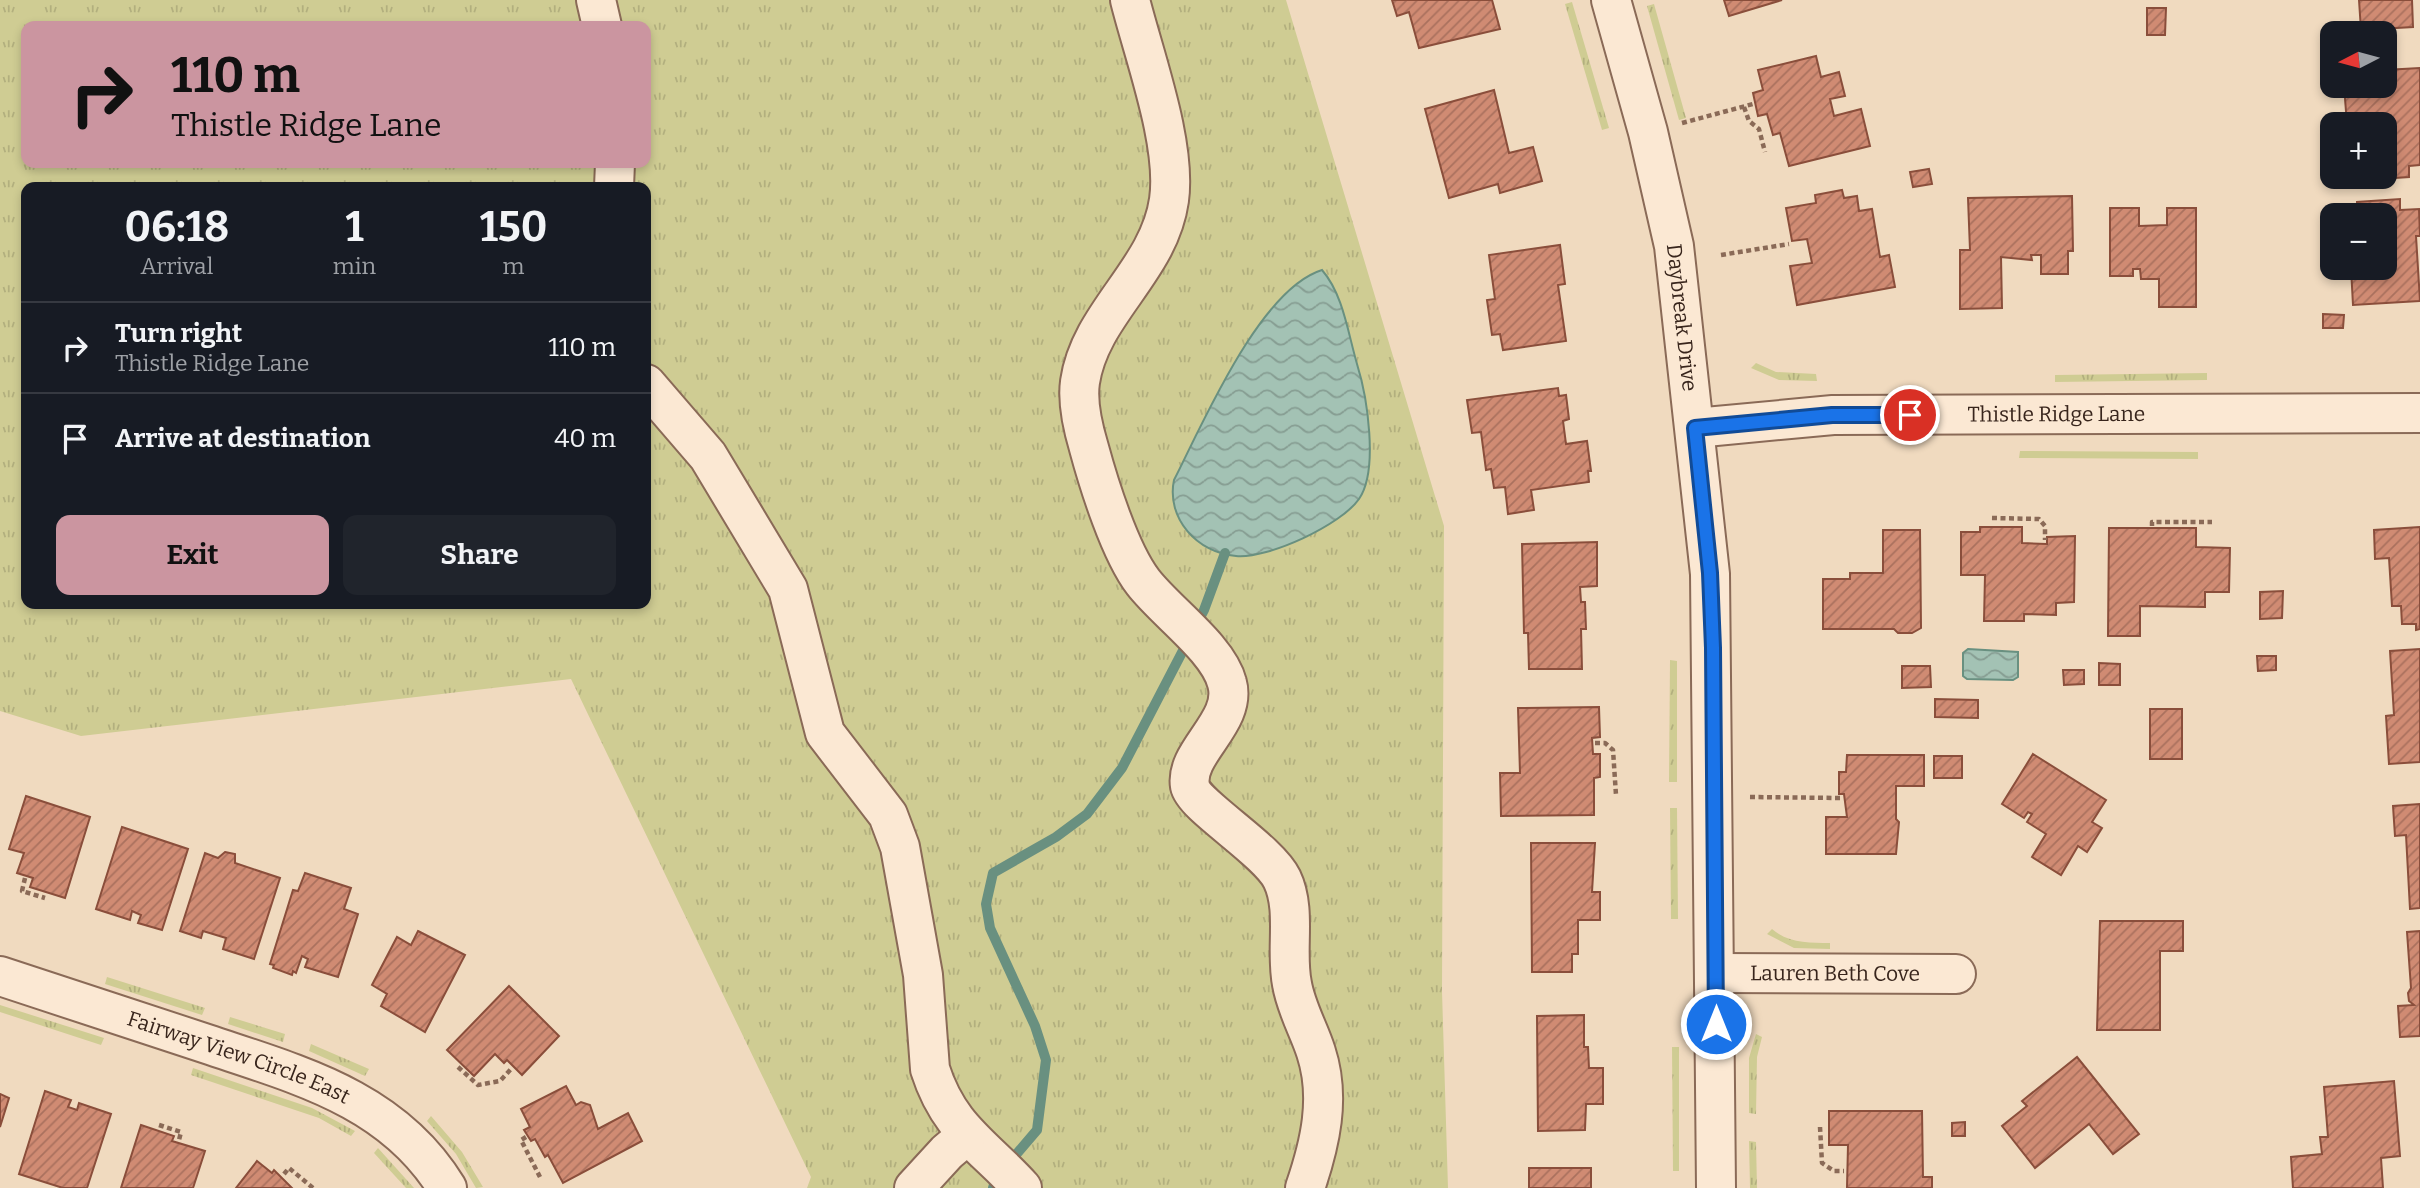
<!DOCTYPE html>
<html lang="en">
<head>
<meta charset="utf-8">
<style>
	body { margin:0; font-family:Bitter,serif; background:#20242c; color:#f1f3f6; height:100vh; display:flex; flex-direction:column; font-size:26px; white-space:nowrap }
	* { box-sizing:border-box; margin:0 }
	p { font-size:23px; color:#9ea1a6 }
	.icon { flex:none; width:38px; height:38px; fill:none; stroke:currentColor; stroke-width:2; stroke-linecap:round; stroke-linejoin:round }
	.map { position:relative; flex:1; overflow:hidden }
	.drawer { position:absolute; left:21px; top:182px; width:630px; height:427px; display:flex; flex-direction:column; background:#171b24; border-radius:14px; box-shadow:0 4px 10px #0003 }
	.drawer>* { flex:none }
	.guide { position:absolute; left:21px; top:21px; width:630px; height:147px; border-radius:14px; box-shadow:0 4px 10px #0003; background:#cb95a0; color:#111; overflow:hidden }
	.needle { width:46px; rotate:264deg }
	.fabs { position:absolute; left:2320px; top:21px; display:grid; gap:14px }
	.fabs a { display:grid; place-items:center; width:77px; height:77px; border-radius:14px; background:#171b24; box-shadow:0 4px 10px #0003; font-size:35px }
	.pin { position:absolute; display:grid; place-items:center; width:60px; height:60px; color:#fff; margin:-30px; border:4px solid #fff; border-radius:50%; box-shadow:0 2px 7px #0007 }
	.me { position:absolute; width:77px; margin:-38px; rotate:0deg; stroke-linejoin:round; filter:drop-shadow(0 0 5px #0008) }
	.turn { display:flex; align-items:center; gap:24px; height:147px; padding:0 35px; font-size:32px }
	.turn .icon { width:91px; height:91px; stroke-width:2.5 }
	.turn b { display:block; font-size:49px; line-height:60px }
	.eta { display:flex; justify-content:space-evenly; align-items:center; height:119px; text-align:center }
	.eta b { font-size:42px; font-weight:700; line-height:49px }
	.button { display:flex; gap:14px; margin-top:auto; padding:14px 35px }
	.button a { flex:1; height:80px; border-radius:14px; background:#cb95a0; color:#111; font-size:28px; font-weight:700; line-height:80px; text-align:center }
	.button a+a { background:#20242c; color:#f1f3f6 }
	ul { padding:0; list-style:none }
	li { display:flex; align-items:center; gap:21px; height:91px; padding:0 35px; border-top:2px solid #363941 }
	li div { flex:1 }
	li b { display:block; font-size:26px }
	li em { font-style:normal }
	.map>svg:first-child { display:block }
	.grass { fill:url(#grass-tufts); fill-rule:evenodd }
	.water { fill:url(#water-waves); stroke:#699080; stroke-width:2 }
	.lines { fill:none; stroke-linecap:round; stroke-linejoin:round }
	.stream { stroke:#699080; stroke-width:10 }
	.building { fill:url(#building-hatch); stroke:#8a4e3b; stroke-width:2 }
	.minor-casing { stroke:#8a6a57; stroke-width:42 }
	.path { stroke:#8a6a57; stroke-width:4.5; stroke-dasharray:5 3.5; stroke-linecap:butt }
	.minor { stroke:#fbe8d3; stroke-width:38 }
	.route-casing { stroke:#114b97; stroke-width:18 }
	.route { stroke:#1a73e8; stroke-width:12 }
	.labels { text-anchor:middle; stroke-width:5; stroke-linejoin:round; paint-order:stroke }
	.street-label { font-size:21px; fill:#38251c; stroke:#f7e5cf }
</style>
</head>
<body>
<div class="map">
<svg width="2420" height="1188" viewBox="0 0 2420 1188">
	<defs>
		<pattern id="grass-tufts" width="24" height="20" patternUnits="userSpaceOnUse" patternTransform="scale(1.75)"><rect width="24" height="20" fill="#cfcc93"/><path d="M3 7l-1-3M5 7V3M7 7l1-3M15 17l-1-3M17 17v-4M19 17l1-3" fill="none" stroke="#b2af7e"/></pattern>
		<pattern id="water-waves" width="16" height="10" patternUnits="userSpaceOnUse" patternTransform="scale(1.75)"><rect width="16" height="10" fill="#a3c2b4"/><path d="M0 5q4-4 8 0t8 0" fill="none" stroke="#869d92"/></pattern>
		<pattern id="building-hatch" width="6" height="6" patternUnits="userSpaceOnUse" patternTransform="scale(1.75)"><rect width="6" height="6" fill="#d08b73"/><path d="M-1 1l2-2M0 6l6-6M5 7l2-2" fill="none" stroke="#aa715e"/></pattern>
	</defs>
	<rect width="100%" height="100%" fill="#f0dabf"/>
	<!-- grass -->
	<g class="grass">
		<path d="M0,0H1286L1444,526L1442,991L1448,1188H807L811,1177L571,679L81,736L0,711ZM26,26H646V163H26ZM26,187H646V604H26Z"/>
		<polygon points="1572,2 1609,128 1602,130 1565,4"/>
		<polygon points="1654,4 1686,118 1679,120 1647,6"/>
		<polygon points="1756,363 1776,372 1816,374 1817,381 1779,380 1751,368"/>
		<polygon points="2207,373 2207,380 2055,382 2055,375"/>
		<polygon points="2020,451 2198,452 2198,459 2019,458"/>
		<polygon points="1670,660 1677,661 1677,782 1669,782"/>
		<polygon points="1670,808 1677,808 1678,919 1671,919"/>
		<path d="M1772,929C1788,943 1809,943 1830,943V949L1794,948L1767,934Z"/>
		<polygon points="107,977 205,1008 202,1015 105,984"/>
		<polygon points="0,1005 104,1038 101,1045 0,1012"/>
		<polygon points="230,1017 285,1034 283,1042 228,1024"/>
		<polygon points="1756,1034 1762,1037 1757,1057 1756,1114 1749,1113 1749,1058"/>
		<polygon points="311,1044 369,1069 365,1076 309,1051"/>
		<polygon points="1672,1047 1679,1047 1679,1171 1673,1171"/>
		<polygon points="193,1068 312,1108 355,1131 351,1136 319,1118 191,1075"/>
		<polygon points="431,1116 462,1152 483,1187 476,1188 456,1154 427,1121"/>
		<polygon points="1749,1141 1756,1142 1757,1188 1750,1188"/>
		<polygon points="378,1148 414,1188 406,1188 374,1153"/>
	</g>
	<!-- water -->
	<g class="water">
		<path d="M1322,270C1343,294 1348,333 1357,364C1367,396 1379,470 1359,499C1341,525 1268,559 1236,556C1197,553 1166,518 1174,480C1203,423 1260,289 1322,270Z"/>
		<polygon points="1968,649 2018,652 2018,677 2013,680 1967,679 1963,676 1963,653"/>
	</g>
	<g class="lines">
		<!-- stream -->
		<polyline class="stream" points="993,1188 996,1178 1037,1130 1046,1060 1035,1026 990,928 986,904 993,873 1056,837 1087,814 1122,768 1204,610 1225,553"/>
	</g>
	<!-- building -->
	<g class="building">
		<polygon points="1392,0 1492,0 1500,29 1419,48 1409,12 1397,16"/>
		<polygon points="1724,0 1782,0 1729,16"/>
		<polygon points="2359,0 2412,0 2413,27 2361,30"/>
		<polygon points="2147,8 2166,8 2165,35 2147,35"/>
		<polygon points="1816,56 1821,77 1839,72 1845,96 1830,99 1834,116 1861,109 1870,146 1789,166 1780,133 1773,135 1767,114 1758,116 1753,93 1763,90 1758,70"/>
		<polygon points="2420,68 2420,165 2409,166 2409,177 2364,180 2363,177 2385,177 2385,124 2347,124 2344,86 2385,86 2385,70"/>
		<polygon points="1494,90 1509,153 1533,147 1542,181 1500,193 1498,184 1449,198 1425,109"/>
		<polygon points="1929,169 1932,184 1913,187 1910,172"/>
		<polygon points="1842,190 1844,198 1857,196 1859,211 1872,209 1880,257 1889,255 1895,287 1797,305 1790,266 1812,263 1807,239 1792,241 1786,208 1816,203 1815,195"/>
		<polygon points="2072,196 2073,251 2068,251 2068,274 2041,274 2041,255 2031,255 2032,260 2001,257 2002,308 1960,309 1960,250 1970,250 1968,198"/>
		<polygon points="2400,199 2400,210 2419,209 2420,236 2416,236 2420,301 2353,305 2351,268 2385,268 2385,215 2357,215 2357,202"/>
		<polygon points="2110,208 2139,208 2139,226 2167,225 2167,208 2196,208 2196,307 2159,307 2159,279 2141,279 2140,269 2133,269 2133,276 2110,276"/>
		<polygon points="1560,245 1565,284 1558,285 1566,341 1503,350 1500,334 1492,335 1487,300 1495,299 1489,255"/>
		<polygon points="2323,314 2344,315 2343,328 2323,328"/>
		<polygon points="1558,388 1559,396 1566,395 1569,419 1563,421 1566,444 1587,441 1591,471 1588,471 1589,482 1531,490 1534,510 1508,514 1505,487 1494,488 1491,469 1486,470 1481,432 1472,433 1467,400"/>
		<polygon points="1980,527 2022,527 2022,543 2047,544 2047,537 2075,536 2074,602 2056,603 2056,615 2024,614 2024,621 1984,621 1985,575 1961,575 1961,532 1980,532"/>
		<polygon points="2420,527 2420,629 2416,630 2416,624 2402,624 2401,606 2392,606 2389,558 2375,559 2374,530"/>
		<polygon points="2109,528 2196,528 2196,547 2230,548 2229,592 2205,592 2205,607 2140,606 2140,636 2108,636"/>
		<polygon points="1883,530 1920,530 1921,628 1912,633 1898,633 1894,629 1823,629 1823,579 1850,579 1850,573 1883,573"/>
		<polygon points="1597,542 1597,586 1580,587 1581,602 1585,602 1586,629 1581,629 1582,669 1529,669 1528,633 1524,633 1522,544"/>
		<polygon points="2283,591 2282,618 2260,619 2260,592"/>
		<polygon points="2420,649 2420,762 2389,764 2386,716 2394,715 2390,651"/>
		<polygon points="2257,656 2276,656 2276,670 2258,671"/>
		<polygon points="2099,663 2120,664 2120,685 2099,685"/>
		<polygon points="1902,666 1930,666 1931,687 1902,688"/>
		<polygon points="2063,670 2084,670 2084,684 2064,685"/>
		<polygon points="1935,699 1978,700 1978,718 1935,717"/>
		<polygon points="1599,707 1600,737 1592,738 1593,754 1600,754 1600,777 1594,778 1594,815 1501,816 1500,773 1520,773 1518,708"/>
		<rect x="2150" y="709" width="32" height="50"/>
		<polygon points="2033,754 2106,800 2092,822 2102,828 2087,852 2078,846 2061,875 2032,857 2046,834 2027,822 2032,814 2028,812 2024,818 2002,804"/>
		<polygon points="1847,755 1924,755 1924,786 1896,786 1896,819 1899,822 1896,854 1826,854 1826,817 1847,817 1844,794 1839,794 1839,772 1846,772"/>
		<rect x="1934" y="756" width="28" height="22"/>
		<polygon points="26,796 90,817 65,898 30,887 33,878 17,873 24,853 9,849"/>
		<polygon points="2420,804 2420,908 2410,909 2406,835 2395,836 2393,806"/>
		<polygon points="122,827 188,849 162,930 138,923 141,915 132,911 130,920 96,909"/>
		<polygon points="1531,843 1595,843 1592,892 1600,892 1600,920 1578,920 1578,954 1572,954 1572,972 1532,972"/>
		<polygon points="225,852 235,854 235,863 280,878 254,959 223,949 226,938 203,931 201,938 180,931 205,853 218,858"/>
		<polygon points="305,873 351,888 344,909 358,914 338,977 305,967 308,959 302,956 296,973 293,971 292,975 273,968 274,965 270,964 293,890 298,891"/>
		<polygon points="2100,921 2183,921 2183,951 2160,951 2160,1030 2097,1030"/>
		<polygon points="418,931 465,955 425,1032 381,1006 387,994 372,985 397,937 411,945"/>
		<polygon points="2420,931 2420,1036 2400,1037 2398,1006 2414,1005 2409,1001 2408,993 2411,988 2407,932"/>
		<polygon points="509,986 559,1036 522,1075 507,1060 504,1063 495,1054 474,1076 447,1050"/>
		<polygon points="1584,1015 1584,1047 1588,1047 1589,1068 1603,1068 1603,1104 1586,1104 1585,1130 1538,1131 1537,1016"/>
		<polygon points="2077,1057 2139,1134 2113,1154 2089,1124 2035,1168 2002,1126 2027,1106 2022,1101"/>
		<polygon points="2394,1081 2400,1156 2381,1158 2383,1188 2293,1188 2291,1157 2322,1154 2320,1137 2328,1137 2324,1087"/>
		<polygon points="566,1086 576,1105 581,1102 590,1105 598,1129 628,1113 642,1141 563,1183 548,1155 545,1157 535,1139 531,1141 524,1130 530,1127 521,1109"/>
		<polygon points="45,1091 71,1100 68,1107 77,1110 79,1103 111,1114 87,1188 63,1188 19,1174"/>
		<polygon points="0,1094 9,1098 0,1127"/>
		<polygon points="1829,1111 1922,1111 1923,1177 1932,1177 1932,1188 1847,1188 1848,1145 1829,1145"/>
		<polygon points="1965,1122 1965,1136 1952,1136 1952,1123"/>
		<polygon points="141,1125 174,1136 172,1141 205,1151 193,1188 121,1188"/>
		<polygon points="257,1161 272,1173 274,1170 292,1188 236,1188"/>
		<rect x="1529" y="1168" width="62" height="20"/>
	</g>
	<g class="lines">
		<defs>
			<g id="minor">
				<polyline points="596,0 602,26"/>
				<path d="M1130,0C1144,56 1177,144 1169,200C1159,271 1090,313 1080,382C1077,403 1083,428 1089,448C1099,485 1120,552 1143,582C1166,612 1218,648 1227,683C1238,722 1184,752 1190,786C1194,806 1268,850 1282,879C1297,910 1285,951 1292,984C1296,1008 1309,1030 1316,1052C1331,1098 1320,1144 1305,1188"/>
				<path id="s1" d="M1611,0L1648,132L1674,246L1710,574L1716,1188"/>
				<polyline points="614,187 615,163"/>
				<path d="M646,384L708,456L788,589L825,733L888,815L900,847L923,975L930,1069C949,1129 983,1145 1022,1188"/>
				<path id="s2" d="M1695,428L1833,415L2420,413"/>
				<path id="s3" d="M1716,973L1956,974"/>
				<path id="s4" d="M0,976C69,999 138,1021 207,1044C299,1075 393,1099 447,1188"/>
				<polyline points="914,1188 947,1152 966,1136"/>
			</g>
		</defs>
		<!-- minor casing -->
		<use href="#minor" class="minor-casing"/>
		<!-- path -->
		<g class="path">
			<polyline points="1744,107 1749,121 1759,129 1765,152"/>
			<polyline points="1682,123 1753,104"/>
			<polyline points="1721,255 1789,244"/>
			<polyline points="1992,518 2039,519 2045,526 2045,540"/>
			<polyline points="2152,526 2152,522 2212,522"/>
			<polyline points="1595,743 1605,743 1613,750 1616,795"/>
			<polyline points="1750,797 1840,798"/>
			<polyline points="25,878 22,891 45,898"/>
			<polyline points="458,1067 478,1085 500,1081 511,1069"/>
			<polyline points="159,1125 181,1132 179,1140"/>
			<polyline points="1820,1127 1822,1163 1834,1171 1844,1171"/>
			<polyline points="526,1137 521,1140 540,1177"/>
			<polyline points="284,1174 289,1168 313,1188"/>
		</g>
		<!-- minor -->
		<use href="#minor" class="minor"/>
	</g>
	<g class="lines">
		<defs>
			<polyline id="route" points="1716,1024 1713,648 1710,573 1695,428 1832,415 1910,415"/>
		</defs>
		<!-- route casing -->
		<use href="#route" class="route-casing"/>
		<!-- route -->
		<use href="#route" class="route"/>
	</g>
	<g class="labels">
		<!-- street labels -->
		<g class="street-label">
			<text dy="7" stroke="none"><textPath href="#s1" startOffset="326">Daybreak Drive</textPath></text>
			<text dy="7" stroke="none"><textPath href="#s2" startOffset="362">Thistle Ridge Lane</textPath></text>
			<text dy="7" stroke="none"><textPath href="#s3" startOffset="119">Lauren Beth Cove</textPath></text>
			<text dy="7" stroke="none"><textPath href="#s4" startOffset="252">Fairway View Circle East</textPath></text>
		</g>
	</g>
</svg>
<div class="fabs">
<a><svg class="needle" viewBox="-14 -14 28 28"><path d="M0-13l5 13h-10z" fill="#e53935"/><path d="M0 13l5-13h-10z" fill="#9ea1a6"/></svg></a>
<a>+</a>
<a>−</a>
</div>
<div class="pin" style="left:1910px;top:415px;background:#d93025"><svg class="icon" aria-label="arrive" viewBox="0 0 24 24"><path d="M6 21V4h12l-3 4 3 4H6"/></svg></div>
<svg class="me" style="left:1716px;top:1024px" viewBox="-20 -20 40 40"><circle r="17" fill="#1a73e8" stroke="#fff" stroke-width="3"/><path d="M0-11L8 9 0 5-8 9z" fill="#fff"/></svg>
<div class="guide">
<div class="turn"><svg class="icon" aria-label="right" viewBox="0 0 24 24"><path d="M7 20v-9h11M14 6l5 5-5 5"/></svg><div><b>110 m</b>Thistle Ridge Lane</div></div>
</div>
<section class="drawer">
<div class="eta">
<div><b>06:18</b><p>Arrival</p></div>
<div><b>1</b><p>min</p></div>
<div><b>150</b><p>m</p></div>
</div>
<ul>
<li><svg class="icon" aria-label="right" viewBox="0 0 24 24"><path d="M7 20v-9h11M14 6l5 5-5 5"/></svg><div><b>Turn right</b><p>Thistle Ridge Lane</p></div><em>110 m</em></li>
<li><svg class="icon" aria-label="arrive" viewBox="0 0 24 24"><path d="M6 21V4h12l-3 4 3 4H6"/></svg><div><b>Arrive at destination</b></div><em>40 m</em></li>
</ul>
<div class="button"><a>Exit</a><a>Share</a></div>
</section>
</div>
</body>
</html>
